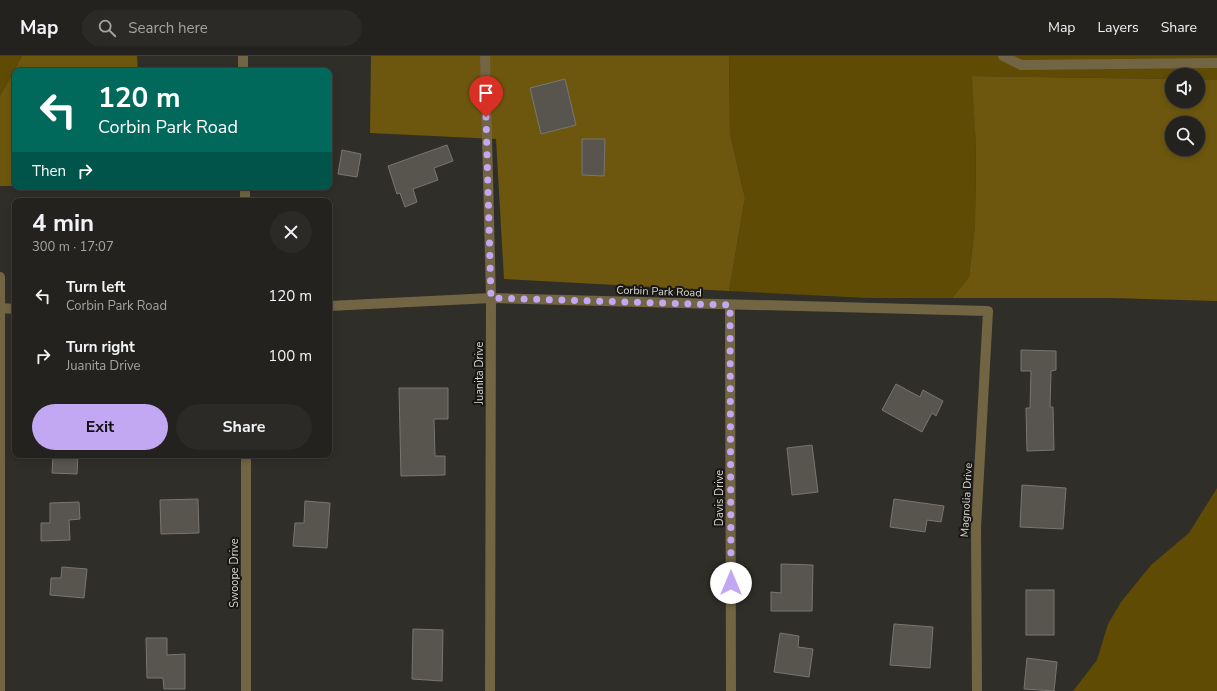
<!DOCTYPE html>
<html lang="en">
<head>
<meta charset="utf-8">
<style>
	body { margin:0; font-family:"Nunito Sans",sans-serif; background:#2c2a27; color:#f1f3f6; height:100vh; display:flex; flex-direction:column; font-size:15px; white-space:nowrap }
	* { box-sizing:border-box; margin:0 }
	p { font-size:13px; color:#a3a4a4 }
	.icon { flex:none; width:22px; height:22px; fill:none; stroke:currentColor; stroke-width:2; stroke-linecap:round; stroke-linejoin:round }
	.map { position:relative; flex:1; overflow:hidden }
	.side { position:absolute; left:12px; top:142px; width:320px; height:260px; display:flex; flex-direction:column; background:#24221e; border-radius:8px; box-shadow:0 2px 6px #0003,0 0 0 1px #413f3c }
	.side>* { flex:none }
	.top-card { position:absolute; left:12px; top:12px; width:320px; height:122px; border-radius:8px; box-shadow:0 2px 6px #0003,0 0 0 1px #413f3c; background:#00695c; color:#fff; overflow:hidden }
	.buttons { position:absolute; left:1165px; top:12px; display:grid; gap:8px }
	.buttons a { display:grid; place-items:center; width:40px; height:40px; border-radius:50%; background:#24221e; box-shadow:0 2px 6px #0003,0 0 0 1px #413f3c; font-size:20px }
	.pin { position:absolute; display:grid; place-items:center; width:34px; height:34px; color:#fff; margin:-41px -17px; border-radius:50% 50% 50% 0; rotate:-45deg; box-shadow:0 0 4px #0007 }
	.pin .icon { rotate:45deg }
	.me { position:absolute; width:44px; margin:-22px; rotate:0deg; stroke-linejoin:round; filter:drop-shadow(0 0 3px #0008) }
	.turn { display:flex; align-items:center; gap:14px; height:84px; padding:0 20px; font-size:18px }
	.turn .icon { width:52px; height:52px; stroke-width:2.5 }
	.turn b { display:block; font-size:28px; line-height:34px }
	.then { display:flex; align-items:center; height:38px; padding:0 20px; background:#0003; gap:8px; font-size:15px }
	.round { display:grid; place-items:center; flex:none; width:42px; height:42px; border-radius:21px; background:#2c2a27 }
	.headline { display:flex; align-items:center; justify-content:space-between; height:68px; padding:0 20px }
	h1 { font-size:24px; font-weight:700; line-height:30px }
	.button { display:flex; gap:8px; margin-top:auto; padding:8px 20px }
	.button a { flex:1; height:46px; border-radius:24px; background:#c2a8f2; color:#111; font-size:16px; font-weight:700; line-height:46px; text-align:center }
	.button a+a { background:#2c2a27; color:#f1f3f6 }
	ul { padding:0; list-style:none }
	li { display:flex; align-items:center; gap:12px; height:60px; padding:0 20px }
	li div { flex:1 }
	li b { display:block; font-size:15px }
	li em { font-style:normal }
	header { display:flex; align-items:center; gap:24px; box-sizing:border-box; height:56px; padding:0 20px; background:#24221e; border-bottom:1px solid #413f3c }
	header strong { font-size:19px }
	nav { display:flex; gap:22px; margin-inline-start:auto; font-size:14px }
	.search { width:280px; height:36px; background:#2c2a27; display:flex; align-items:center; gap:10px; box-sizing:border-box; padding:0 14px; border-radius:22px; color:#a3a4a4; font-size:15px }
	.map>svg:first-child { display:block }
	.green { fill:#5f4b04 }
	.forest { fill:#6d570f; fill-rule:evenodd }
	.building { fill:#58554f; stroke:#79766f }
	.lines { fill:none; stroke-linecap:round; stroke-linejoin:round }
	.street { stroke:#716544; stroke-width:10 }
	.route { stroke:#c2a8f2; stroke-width:7; stroke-dasharray:0 12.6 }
	.labels { text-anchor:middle; stroke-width:4; stroke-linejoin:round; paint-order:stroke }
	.street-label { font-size:11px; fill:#d9d8d4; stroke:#171613 }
</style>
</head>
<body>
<header>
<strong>Map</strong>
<div class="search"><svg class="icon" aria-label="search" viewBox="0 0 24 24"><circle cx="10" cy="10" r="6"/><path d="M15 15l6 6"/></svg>Search here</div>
<nav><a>Map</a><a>Layers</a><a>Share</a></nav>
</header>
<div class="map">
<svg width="1217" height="635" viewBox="0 0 1217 635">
	<rect width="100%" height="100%" fill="#302e28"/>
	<!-- green -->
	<g class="green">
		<polygon points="0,0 22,0 0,40"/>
		<polygon points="729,0 1217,0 1217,24 1198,24 1198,19 1172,19 1172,23 973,20 976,93 975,170 969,221 952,242 867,242 729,235 745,142 730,78"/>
		<polygon points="1217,432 1217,635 1073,635 1097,604 1108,568 1121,546 1151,509 1189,477"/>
	</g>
	<!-- forest -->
	<g class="forest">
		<polygon points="22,0 137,0 138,15 15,15 15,130 0,130 0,40"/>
		<polygon points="371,0 729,0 730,78 745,142 729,235 504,223 496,83 370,77"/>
		<path d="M972,20L1172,23V45H1198V24H1217V245L1111,242H952L969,221L975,170L976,93ZM1172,67H1198V93H1172Z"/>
	</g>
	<!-- building -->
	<g class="building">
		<polygon points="565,23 576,69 541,78 530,32"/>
		<polygon points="582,83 605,83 604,120 582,119"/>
		<polygon points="447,89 453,105 434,112 438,124 413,133 417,146 405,151 400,137 397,138 388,110"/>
		<polygon points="342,94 361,98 357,121 338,118"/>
		<polygon points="1021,294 1056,295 1056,314 1051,315 1050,351 1053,351 1054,394 1027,395 1026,352 1030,352 1031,315 1021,315"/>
		<polygon points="896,328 920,341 923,334 943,345 936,360 932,357 922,376 882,354"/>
		<polygon points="399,332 448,332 448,363 434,363 435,400 445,400 445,419 401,420"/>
		<polygon points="812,389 818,436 792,439 787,392"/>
		<polygon points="53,399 78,399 77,418 52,417"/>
		<polygon points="1022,429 1066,432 1063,473 1020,471"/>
		<polygon points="198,443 199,477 161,478 160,444"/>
		<polygon points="894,443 944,450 941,466 927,464 925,476 890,471"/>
		<polygon points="305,445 330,447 327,492 293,490 295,467 304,467"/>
		<polygon points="79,446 80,463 69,464 70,484 41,485 41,467 50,467 50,447"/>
		<polygon points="781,508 813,509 812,555 771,555 771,536 781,537"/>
		<polygon points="62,511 87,513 84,542 50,539 51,522 61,522"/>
		<rect x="1026" y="534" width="28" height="45"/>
		<polygon points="894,568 933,571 930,612 890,609"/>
		<polygon points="413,573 443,574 442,625 412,623"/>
		<polygon points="780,577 799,580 798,591 813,593 809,621 774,616"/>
		<polygon points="146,582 167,582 167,599 185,598 185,633 164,633 163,622 147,622"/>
		<polygon points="1027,602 1057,606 1054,635 1024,633"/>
	</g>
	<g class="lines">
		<!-- street -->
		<g class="street">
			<polyline points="243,0 243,15"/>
			<polyline points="485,0 491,242 490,635"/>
			<polyline points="1003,0 1021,9 1217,7"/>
			<polyline points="245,131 245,145"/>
			<polyline points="0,221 0,635"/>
			<polyline points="730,249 731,635"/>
			<polyline points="329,250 491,242 988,255 976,472 977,635"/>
			<polyline points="0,252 15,253"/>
			<polyline points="246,399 246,635"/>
		</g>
	</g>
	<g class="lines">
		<!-- route -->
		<polyline class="route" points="486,61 491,242 730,249 731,527"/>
	</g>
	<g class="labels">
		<!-- street labels -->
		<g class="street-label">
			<text transform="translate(659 235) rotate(2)" y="4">Corbin Park Road</text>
			<text transform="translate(479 317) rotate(-90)" y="4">Juanita Drive</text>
			<text transform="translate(719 442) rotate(-90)" y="4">Davis Drive</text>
			<text transform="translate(966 444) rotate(-87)" y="4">Magnolia Drive</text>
			<text transform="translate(234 517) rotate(-90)" y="4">Swoope Drive</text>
		</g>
	</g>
</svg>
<div class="buttons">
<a><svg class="icon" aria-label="sound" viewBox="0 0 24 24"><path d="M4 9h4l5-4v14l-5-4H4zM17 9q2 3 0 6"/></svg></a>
<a><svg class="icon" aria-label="search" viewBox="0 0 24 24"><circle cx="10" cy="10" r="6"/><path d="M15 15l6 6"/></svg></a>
</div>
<div class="pin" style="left:486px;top:61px;background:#d93025"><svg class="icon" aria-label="arrive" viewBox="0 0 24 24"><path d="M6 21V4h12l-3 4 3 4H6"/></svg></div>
<svg class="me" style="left:731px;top:527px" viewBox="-20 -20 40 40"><circle r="19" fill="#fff"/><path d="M0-13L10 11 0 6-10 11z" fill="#c2a8f2"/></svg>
<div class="top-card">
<div class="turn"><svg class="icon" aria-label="left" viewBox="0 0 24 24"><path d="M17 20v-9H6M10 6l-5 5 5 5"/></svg><div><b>120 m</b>Corbin Park Road</div></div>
<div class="then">Then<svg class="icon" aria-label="right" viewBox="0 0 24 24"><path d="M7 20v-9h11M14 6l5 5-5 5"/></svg></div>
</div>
<section class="side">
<div class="headline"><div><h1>4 min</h1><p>300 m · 17:07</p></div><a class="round"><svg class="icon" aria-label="close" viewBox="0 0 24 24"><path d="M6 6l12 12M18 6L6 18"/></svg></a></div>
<ul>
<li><svg class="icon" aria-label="left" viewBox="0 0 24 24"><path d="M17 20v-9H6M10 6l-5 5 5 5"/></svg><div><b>Turn left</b><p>Corbin Park Road</p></div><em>120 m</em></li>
<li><svg class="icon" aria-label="right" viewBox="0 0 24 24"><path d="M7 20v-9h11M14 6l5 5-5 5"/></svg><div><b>Turn right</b><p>Juanita Drive</p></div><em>100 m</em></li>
</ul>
<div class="button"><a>Exit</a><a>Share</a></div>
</section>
</div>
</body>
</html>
